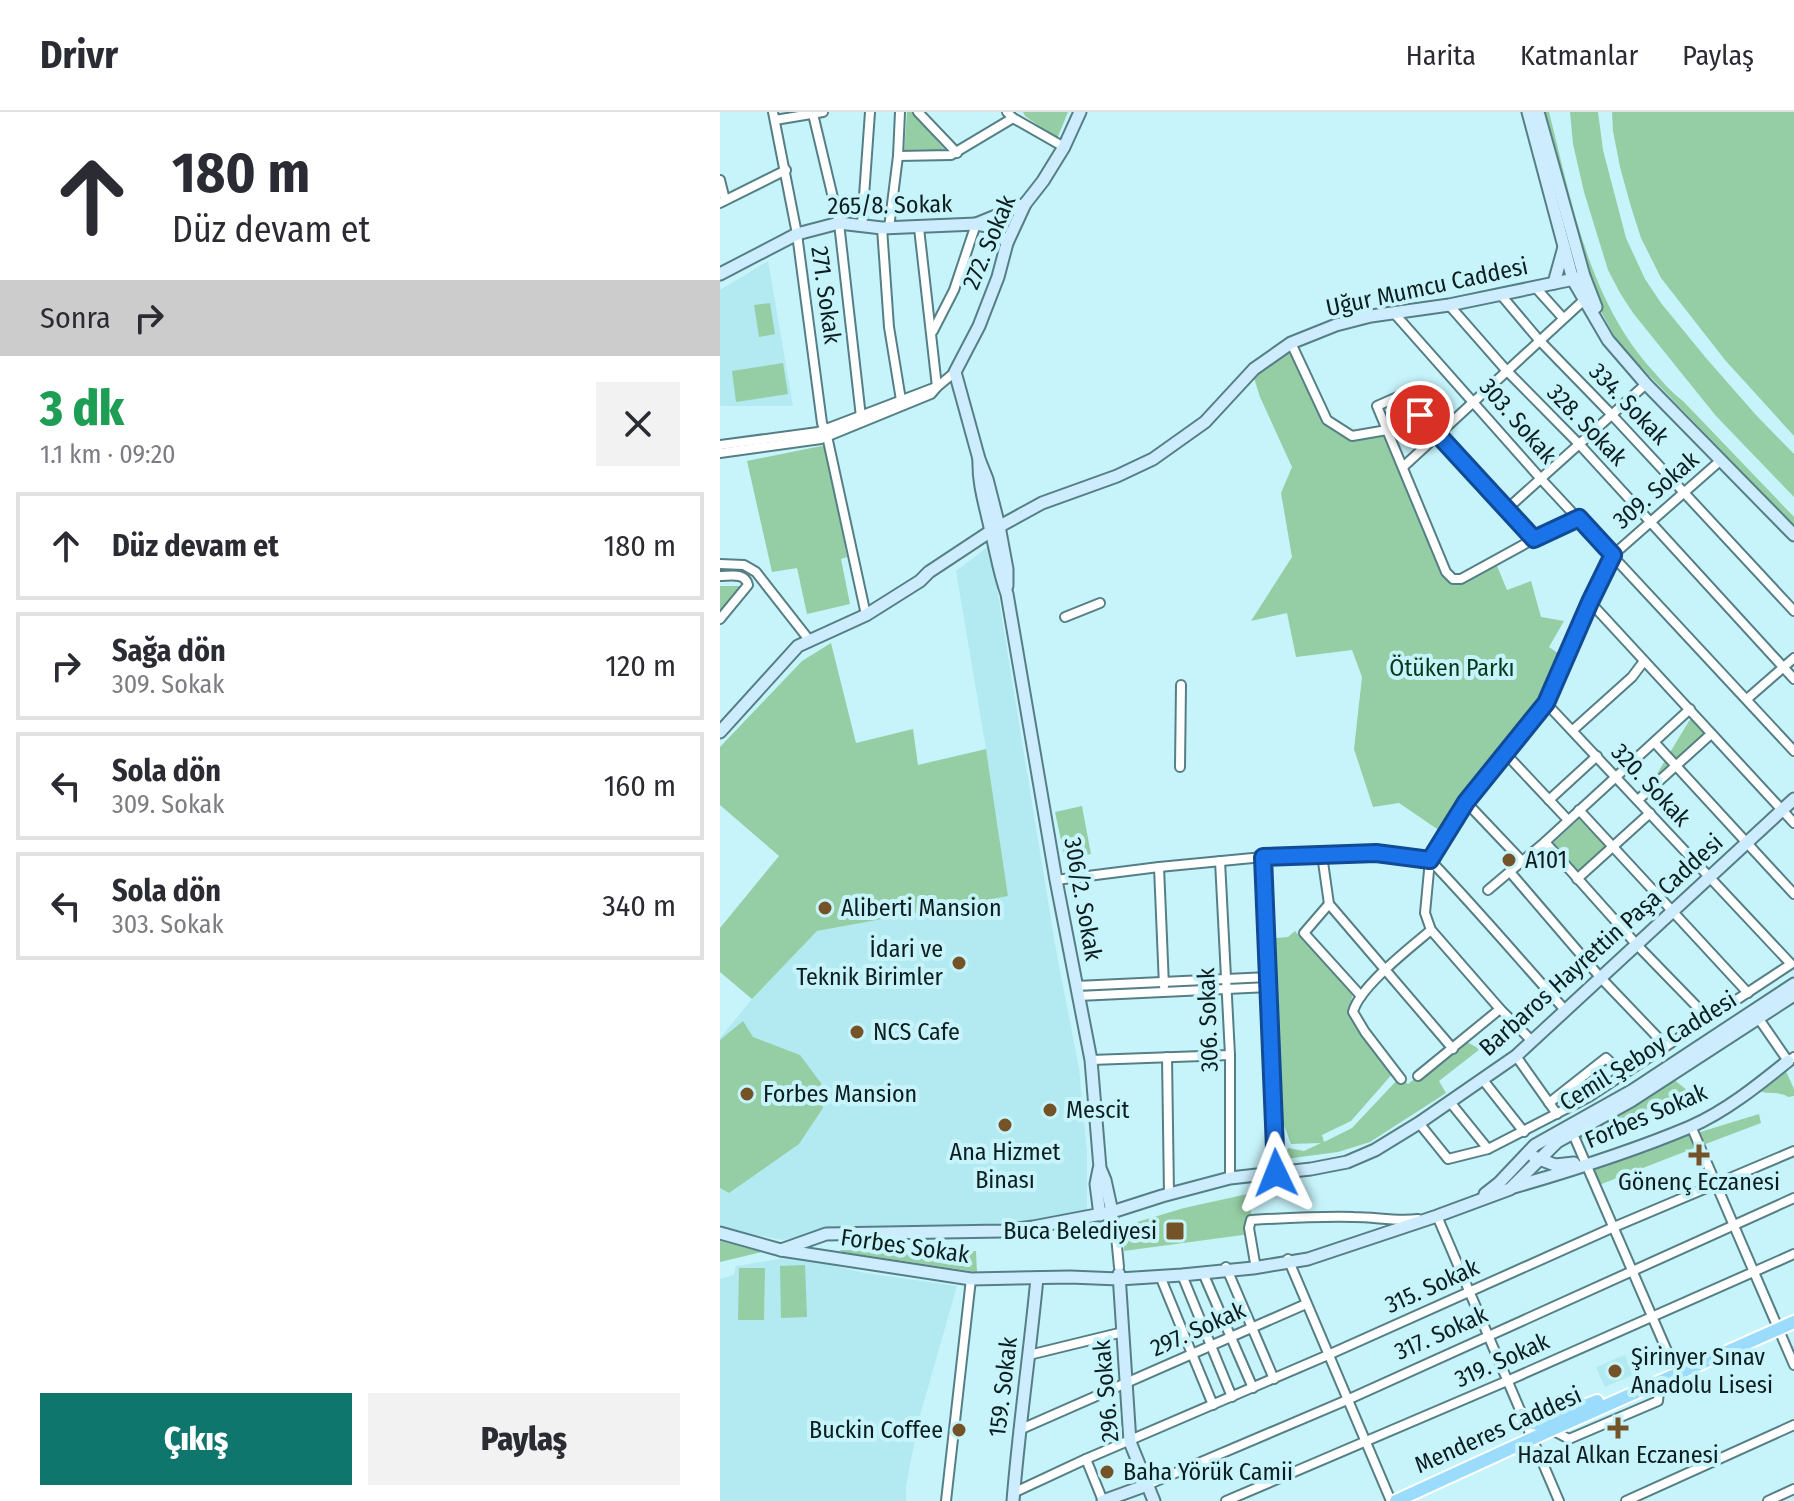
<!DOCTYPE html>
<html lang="tr">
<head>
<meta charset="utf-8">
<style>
	body { margin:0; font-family:"Fira Sans Condensed",sans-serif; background:#f2f2f3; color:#2b2b33; height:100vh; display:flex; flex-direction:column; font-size:30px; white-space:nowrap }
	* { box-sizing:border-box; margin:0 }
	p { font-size:26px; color:#7c7c81 }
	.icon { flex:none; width:44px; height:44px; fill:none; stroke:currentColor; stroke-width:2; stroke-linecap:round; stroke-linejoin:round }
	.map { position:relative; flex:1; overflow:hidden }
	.sheet { display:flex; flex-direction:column; background:#fff; width:720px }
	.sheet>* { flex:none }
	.guide { background:#fff; color:#2b2b33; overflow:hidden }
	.pin { position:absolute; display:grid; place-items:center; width:68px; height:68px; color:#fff; margin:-34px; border:4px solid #fff; border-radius:50%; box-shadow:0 2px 8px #0007 }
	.me { position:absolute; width:88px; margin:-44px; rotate:358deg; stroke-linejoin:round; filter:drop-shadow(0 0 6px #0008) }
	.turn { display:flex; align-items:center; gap:28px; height:168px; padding:0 40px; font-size:36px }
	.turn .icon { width:104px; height:104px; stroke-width:2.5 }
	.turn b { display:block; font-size:56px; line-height:68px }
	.then { display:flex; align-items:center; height:76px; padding:0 40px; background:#0003; gap:16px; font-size:30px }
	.round { display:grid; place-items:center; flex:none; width:84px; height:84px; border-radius:0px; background:#f2f2f3 }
	.summary { display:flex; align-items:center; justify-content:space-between; height:136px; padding:0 40px }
	h1 { font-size:48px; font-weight:800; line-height:60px; color:#1e9e55 }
	.cta { display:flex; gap:16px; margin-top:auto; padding:16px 40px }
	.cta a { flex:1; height:92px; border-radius:0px; background:#0f766e; color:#fff; font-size:32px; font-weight:800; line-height:92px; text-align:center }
	.cta a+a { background:#f2f2f3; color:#2b2b33 }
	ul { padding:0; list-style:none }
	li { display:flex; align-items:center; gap:24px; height:108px; margin:0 16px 12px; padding:0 24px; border:4px solid #e1e1e2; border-radius:0px }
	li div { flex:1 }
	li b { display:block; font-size:30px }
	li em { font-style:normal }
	header { display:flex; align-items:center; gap:48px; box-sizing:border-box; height:112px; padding:0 40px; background:#fff; border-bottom:2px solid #e1e1e2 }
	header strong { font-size:38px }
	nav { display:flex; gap:44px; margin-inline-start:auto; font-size:28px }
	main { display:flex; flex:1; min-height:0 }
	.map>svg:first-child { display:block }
	.built { fill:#b3e9f1 }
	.green { fill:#95cea4 }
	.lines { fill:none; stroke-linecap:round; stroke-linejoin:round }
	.street-casing { stroke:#557f85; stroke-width:12 }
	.secondary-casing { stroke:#557f85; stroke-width:15 }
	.primary-casing { stroke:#fff; stroke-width:16 }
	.street { stroke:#fff; stroke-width:8 }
	.secondary { stroke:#cdedfe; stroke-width:11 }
	.primary { stroke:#9bdcfd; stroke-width:12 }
	.route-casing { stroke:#114b97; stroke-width:20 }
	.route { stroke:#1a73e8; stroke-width:14 }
	.poi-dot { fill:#745329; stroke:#c7f4fb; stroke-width:3 }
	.labels { text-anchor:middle; stroke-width:8; stroke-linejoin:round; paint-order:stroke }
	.street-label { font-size:24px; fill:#0c1e20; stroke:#c7f4fb }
	.park-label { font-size:24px; fill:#06391b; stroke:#c7f4fb }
	.poi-label { font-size:24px; fill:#0c1e20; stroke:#c7f4fb; text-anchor:start }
</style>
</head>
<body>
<header>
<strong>Drivr</strong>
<nav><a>Harita</a><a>Katmanlar</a><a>Paylaş</a></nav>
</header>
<main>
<section class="sheet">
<div class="guide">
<div class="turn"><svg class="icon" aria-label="ahead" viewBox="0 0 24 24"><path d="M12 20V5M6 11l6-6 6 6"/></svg><div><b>180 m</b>Düz devam et</div></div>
<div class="then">Sonra<svg class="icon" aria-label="right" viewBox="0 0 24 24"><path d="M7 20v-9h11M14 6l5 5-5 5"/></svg></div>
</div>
<div class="summary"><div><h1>3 dk</h1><p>1.1 km · 09:20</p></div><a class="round"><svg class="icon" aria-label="close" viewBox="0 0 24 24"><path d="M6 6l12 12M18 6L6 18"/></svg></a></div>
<ul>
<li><svg class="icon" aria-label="ahead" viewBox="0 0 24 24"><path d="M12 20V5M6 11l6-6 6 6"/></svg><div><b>Düz devam et</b></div><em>180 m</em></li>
<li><svg class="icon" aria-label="right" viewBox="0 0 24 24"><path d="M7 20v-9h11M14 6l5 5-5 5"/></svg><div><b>Sağa dön</b><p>309. Sokak</p></div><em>120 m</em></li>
<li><svg class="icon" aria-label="left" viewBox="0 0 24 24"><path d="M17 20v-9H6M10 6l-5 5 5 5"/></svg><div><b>Sola dön</b><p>309. Sokak</p></div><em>160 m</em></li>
<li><svg class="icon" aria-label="left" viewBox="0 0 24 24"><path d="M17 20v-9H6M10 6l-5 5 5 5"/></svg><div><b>Sola dön</b><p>303. Sokak</p></div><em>340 m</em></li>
</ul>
<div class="cta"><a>Çıkış</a><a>Paylaş</a></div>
</section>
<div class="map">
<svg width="1074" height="1389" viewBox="0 0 1074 1389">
	<rect width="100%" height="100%" fill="#c7f4fb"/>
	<!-- built -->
	<g class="built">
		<polygon points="48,149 73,294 0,294 0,178"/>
		<polygon points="270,433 336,838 359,956 367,1040 367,1101 281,1115 196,1114 107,1118 63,1128 0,1116 0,926 32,887 97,819 288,784 266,637 236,459"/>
		<polygon points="66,1146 92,1149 145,1161 237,1174 199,1307 186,1374 186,1389 0,1389 0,1167 14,1163 16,1154"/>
		<polygon points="905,1243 913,1263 885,1275 876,1255"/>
	</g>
	<!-- green -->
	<g class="green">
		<polygon points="187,0 192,0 225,38 184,41"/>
		<polygon points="303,0 348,0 337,27 305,4"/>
		<path d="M820,0H829C852,90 868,187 933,259C942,269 951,280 963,289L1074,405V414L898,231L878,194Z"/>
		<polygon points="850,0 878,0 883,38 906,126 925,167 941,191 986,246 1036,303 1074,342 1074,385 996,304 913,201 900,181 888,158 864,80 853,32"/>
		<polygon points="892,0 1074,0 1074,324 1005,248 941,166 921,126 911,95 900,55 893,19"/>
		<polygon points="50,191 55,222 39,225 34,193"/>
		<polygon points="570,238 607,308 632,324 667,318 733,467 775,449 787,478 811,469 821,505 844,509 829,535 842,544 822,586 759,668 728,701 720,719 679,691 653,695 634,637 642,565 632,538 576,545 567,501 531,509 572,445 561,381 572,355 540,285 534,266"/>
		<polygon points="63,251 68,282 16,290 12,259"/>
		<polygon points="106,333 127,445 121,447 130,492 87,502 77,456 52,460 27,349"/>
		<polygon points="0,474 26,474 0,504"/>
		<polygon points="111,531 136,631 193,617 198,653 266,637 288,784 97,819 32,887 0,860 0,816 59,744 0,693 0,635 82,549"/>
		<polygon points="974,604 990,621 920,690 969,609"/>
		<polygon points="362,694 371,742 345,747 335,700"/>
		<polygon points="859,707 886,734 858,760 831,733"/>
		<polygon points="575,819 633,882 628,900 641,922 674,960 631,1009 602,1023 604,1030 632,1016 680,965 688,972 743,928 760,937 719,969 726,981 650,1030 618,1040 565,1047 568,1036 584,1039 601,1031 571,1032 562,1008 552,846 556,826 568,825"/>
		<polygon points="23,909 33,925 80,943 101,971 103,996 79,1032 9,1081 0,1076 0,928"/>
		<path d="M1065,957L1074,977V984L1068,985C1059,978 1047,984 1039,978Z"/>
		<polygon points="953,967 967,978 951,988 859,1028 858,1023"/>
		<polygon points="1039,1002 1041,1011 983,1033 977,1021"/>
		<polygon points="970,1023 977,1035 879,1073 873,1057"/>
		<polygon points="532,1081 530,1122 404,1139 404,1114 464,1096"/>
		<polygon points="0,1129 42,1140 0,1150"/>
		<polygon points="119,1138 256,1139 257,1160 123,1140"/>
		<polygon points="85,1153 87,1205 61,1206 60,1154"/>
		<polygon points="19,1156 45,1156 44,1208 18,1208"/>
	</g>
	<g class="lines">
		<defs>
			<g id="street">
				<polyline points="53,0 77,122 102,311 107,324 146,503"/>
				<polyline points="180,0 178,44 231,43 293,6"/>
				<polyline points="198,0 237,41"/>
				<polyline points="287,0 293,6 344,35"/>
				<polyline points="93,2 119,111 141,305"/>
				<polyline points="55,8 103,0"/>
				<polyline points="0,68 5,88"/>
				<polyline points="0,91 66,58"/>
				<polyline points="142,112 150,0"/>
				<polyline points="162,116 169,215 181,288"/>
				<polyline points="169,116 178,44"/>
				<polyline points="199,116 217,275"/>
				<polyline points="816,176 843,206"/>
				<polyline points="781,183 819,228 892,303 1074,499"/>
				<polyline points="729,193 786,258 860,333 1074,567"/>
				<polyline points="674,201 821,367 1074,639"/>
				<polyline points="213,219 234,178 256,112"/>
				<polyline points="571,231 607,308 632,324 667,318"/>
				<polyline points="0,333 98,320 216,275"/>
				<polyline points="0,341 101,327 211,282 217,275 235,260"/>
				<polyline points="683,355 864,188"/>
				<polyline points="787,397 926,272"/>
				<polyline points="814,427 717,323 682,283 657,294 726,460 733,467 741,467 814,427 859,406"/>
				<polyline points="0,452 24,453 36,460 90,529"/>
				<path d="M0,464C10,464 25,460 28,473L0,507"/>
				<polyline points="870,490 1074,711"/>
				<polyline points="345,505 380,491"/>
				<polyline points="1027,587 1074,546"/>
				<polyline points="853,618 912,565 924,549"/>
				<polyline points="935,631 1074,782"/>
				<polyline points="786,642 848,708"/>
				<polyline points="460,655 461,573"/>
				<polyline points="829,688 877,644"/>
				<polyline points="918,688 991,622"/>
				<polyline points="746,690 802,749"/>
				<polyline points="859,698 1028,881"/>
				<polyline points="825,730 917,833 988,906"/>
				<polyline points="602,743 609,792 733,937"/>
				<path d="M710,748C757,797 800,848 845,898"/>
				<polyline points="500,749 510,943 510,1066"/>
				<polyline points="439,755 444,874"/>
				<polyline points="790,760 880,865 946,934"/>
				<polyline points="857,767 930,701"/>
				<polyline points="336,768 439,755 543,745 656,741 710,748"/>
				<polyline points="768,778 825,730 970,597"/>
				<polyline points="609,792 584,821 641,884"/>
				<polyline points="356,874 549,865"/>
				<polyline points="549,875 556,1061"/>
				<polyline points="358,884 549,875 543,745"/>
				<polyline points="1039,907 1068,949 1074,945"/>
				<polyline points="811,928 780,897 711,818 705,801 710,748 746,690 826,591 870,490 893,443 1001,348"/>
				<polyline points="796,944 837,1002"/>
				<polyline points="447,945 449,1082"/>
				<polyline points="371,948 510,943"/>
				<polyline points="698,964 780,897"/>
				<path d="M681,967L645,920L633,900C639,875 691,835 711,818"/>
				<polyline points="763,968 804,1020"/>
				<polyline points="730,990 768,1037"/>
				<polyline points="829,991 886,946 903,962"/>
				<polyline points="699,1011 728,1047 768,1037 869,985 1071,852 826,591"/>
				<polyline points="971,1014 1074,1253"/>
				<polyline points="853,1022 957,1262"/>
				<polyline points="392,1100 395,1114 399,1155"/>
				<polyline points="712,1105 717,1104 839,1389"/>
				<polyline points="568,1147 671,1389"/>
				<path d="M535,1151L529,1116L531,1108C565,1106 600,1104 634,1105C656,1105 677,1110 698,1107"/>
				<polyline points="506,1155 554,1267"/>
				<polyline points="483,1161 533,1276"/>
				<polyline points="462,1163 512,1285"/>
				<polyline points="440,1164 493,1293"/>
				<polyline points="309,1243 403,1220"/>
				<polyline points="299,1318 586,1192"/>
				<polyline points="832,1318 849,1327 938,1289 940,1270"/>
				<polyline points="366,1347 383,1389"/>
				<polyline points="427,1373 627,1288 1074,1086"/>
				<polyline points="293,1381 366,1347 608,1243 894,1115 1074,1039"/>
				<polyline points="226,1389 251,1167"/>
				<polyline points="506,1389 787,1269 1074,1142"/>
				<polyline points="906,1389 1074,1313"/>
				<polyline points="1048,1389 1074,1377"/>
			</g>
			<g id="secondary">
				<polyline points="808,0 853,168 888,228 926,272 1074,423"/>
				<polyline points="818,0 864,164 876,195"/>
				<polyline points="256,112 305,92"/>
				<polyline points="0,162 77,122 119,111 162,116 256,112 273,115 287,131"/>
				<polyline points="834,171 844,135"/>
				<path d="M259,347C258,371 265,392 270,415C276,438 279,460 287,482L336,768L371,948L380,1056L385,1068L392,1100"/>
				<polyline points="287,474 287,457 279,414 267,367 259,347 235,260 259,214 278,165 287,131 305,92 323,69 344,35 360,0"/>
				<polyline points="0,620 78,534 146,503 200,469 209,460 271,419 322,391 397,364 433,347 485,310 534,257 571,231 616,213 651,204 729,193 859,166"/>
				<polyline points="814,1045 835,1053 854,1051"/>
				<polyline points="379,1057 376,1072 380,1103"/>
				<path d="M794,1075C853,1058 913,1039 970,1015C1006,999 1037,974 1068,949"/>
				<polyline points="765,1082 779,1071 815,1033 913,978 1074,872"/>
				<polyline points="0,1121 61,1138 251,1167 350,1165 399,1167 462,1163 533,1156 588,1147 717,1104 790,1077 837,1030 911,989 1074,883"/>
				<polyline points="61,1138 106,1122 282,1119 313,1115 392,1100 442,1084 510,1066 591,1057 627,1050 655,1038 699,1011 796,944 1074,687"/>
				<polyline points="399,1162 410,1330 434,1389"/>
				<path d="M293,1389C299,1314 310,1240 317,1166"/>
				<polyline points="383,1389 427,1373"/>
			</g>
			<g id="primary">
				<polyline points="801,1303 808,1310 817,1312 877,1289"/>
				<polyline points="676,1389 831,1318 1074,1210"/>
			</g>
		</defs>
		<!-- street casing -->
		<use href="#street" class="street-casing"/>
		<!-- secondary casing -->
		<use href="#secondary" class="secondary-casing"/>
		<!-- primary casing -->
		<use href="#primary" class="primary-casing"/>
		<!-- street -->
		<use href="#street" class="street"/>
		<!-- secondary -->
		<use href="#secondary" class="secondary"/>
		<!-- primary -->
		<use href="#primary" class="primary"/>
	</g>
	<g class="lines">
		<defs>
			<polyline id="route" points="556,1061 543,745 656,741 710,748 746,690 826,591 870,490 893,443 859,406 814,427 700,303"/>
		</defs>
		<!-- route casing -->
		<use href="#route" class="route-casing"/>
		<!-- route -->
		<use href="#route" class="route"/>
	</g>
	<!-- markers -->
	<g class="poi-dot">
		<circle cx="789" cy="748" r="8"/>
		<circle cx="105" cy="796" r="8"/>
		<circle cx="239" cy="851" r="8"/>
		<circle cx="137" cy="920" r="8"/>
		<circle cx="27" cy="982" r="8"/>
		<circle cx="330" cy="998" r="8"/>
		<circle cx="285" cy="1013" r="8"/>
		<path d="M975 1031h8v8h8v8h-8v8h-8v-8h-8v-8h8z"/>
		<rect x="445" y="1109" width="20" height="20" rx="4"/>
		<circle cx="895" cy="1259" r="8"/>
		<path d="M894 1304h8v8h8v8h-8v8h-8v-8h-8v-8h8z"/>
		<circle cx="239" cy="1318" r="8"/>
		<circle cx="387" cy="1360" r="8"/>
	</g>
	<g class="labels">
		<!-- street labels -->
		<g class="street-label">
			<text transform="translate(170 93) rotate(-1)" y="8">265/8. Sokak</text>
			<text transform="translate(269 130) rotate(-67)" y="8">272. Sokak</text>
			<text transform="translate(707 175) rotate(-12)" y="8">Uğur Mumcu Caddesi</text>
			<text transform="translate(106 183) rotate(82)" y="8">271. Sokak</text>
			<text transform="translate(909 292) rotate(46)" y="8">334. Sokak</text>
			<text transform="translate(798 309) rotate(49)" y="8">303. Sokak</text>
			<text transform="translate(867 313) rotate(46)" y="8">328. Sokak</text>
			<text transform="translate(936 378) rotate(-41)" y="8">309. Sokak</text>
			<text transform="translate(931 673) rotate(47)" y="8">320. Sokak</text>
			<text transform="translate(363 787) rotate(80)" y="8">306/2. Sokak</text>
			<text transform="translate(881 833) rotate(-42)" y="8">Barbaros Hayrettin Paşa Caddesi</text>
			<text transform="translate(488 908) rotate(-92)" y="8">306. Sokak</text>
			<text transform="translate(928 939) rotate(-32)" y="8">Cemil Şeboy Caddesi</text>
			<text transform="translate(926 1004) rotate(-23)" y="8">Forbes Sokak</text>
			<text transform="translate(185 1134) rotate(8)" y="8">Forbes Sokak</text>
			<text transform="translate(712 1174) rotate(-24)" y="8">315. Sokak</text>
			<text transform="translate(478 1217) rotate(-24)" y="8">297. Sokak</text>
			<text transform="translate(721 1221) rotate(-24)" y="8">317. Sokak</text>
			<text transform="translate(782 1248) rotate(-24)" y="8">319. Sokak</text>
			<text transform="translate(283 1275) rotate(-83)" y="8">159. Sokak</text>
			<text transform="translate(386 1279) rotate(-95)" y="8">296. Sokak</text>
			<text transform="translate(778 1318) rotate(-24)" y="8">Menderes Caddesi</text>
		</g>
		<!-- park labels -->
		<g class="park-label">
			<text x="732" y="564">Ötüken Parkı</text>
		</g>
		<!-- poi labels -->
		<g class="poi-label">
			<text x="805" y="756">A101</text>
			<text x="121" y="804">Aliberti Mansion</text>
			<text x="223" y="845" text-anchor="end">İdari ve<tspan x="223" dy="28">Teknik Birimler</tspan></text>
			<text x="153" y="928">NCS Cafe</text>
			<text x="43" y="990">Forbes Mansion</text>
			<text x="346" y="1006">Mescit</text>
			<text x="285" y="1048" text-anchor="middle">Ana Hizmet<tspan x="285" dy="28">Binası</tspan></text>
			<text x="979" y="1078" text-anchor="middle">Gönenç Eczanesi</text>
			<text x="437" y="1127" text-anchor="end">Buca Belediyesi</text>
			<text x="911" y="1253">Şirinyer Sınav<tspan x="911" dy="28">Anadolu Lisesi</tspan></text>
			<text x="223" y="1326" text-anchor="end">Buckin Coffee</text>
			<text x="898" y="1351" text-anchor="middle">Hazal Alkan Eczanesi</text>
			<text x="403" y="1368">Baha Yörük Camii</text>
		</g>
	</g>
</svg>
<div class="pin" style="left:700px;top:303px;background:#d93025"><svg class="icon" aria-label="arrive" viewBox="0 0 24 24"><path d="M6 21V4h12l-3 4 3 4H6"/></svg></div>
<svg class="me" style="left:556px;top:1061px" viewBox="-20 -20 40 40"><path d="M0-17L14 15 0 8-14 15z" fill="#1a73e8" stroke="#fff" stroke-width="4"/></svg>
</div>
</main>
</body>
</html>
